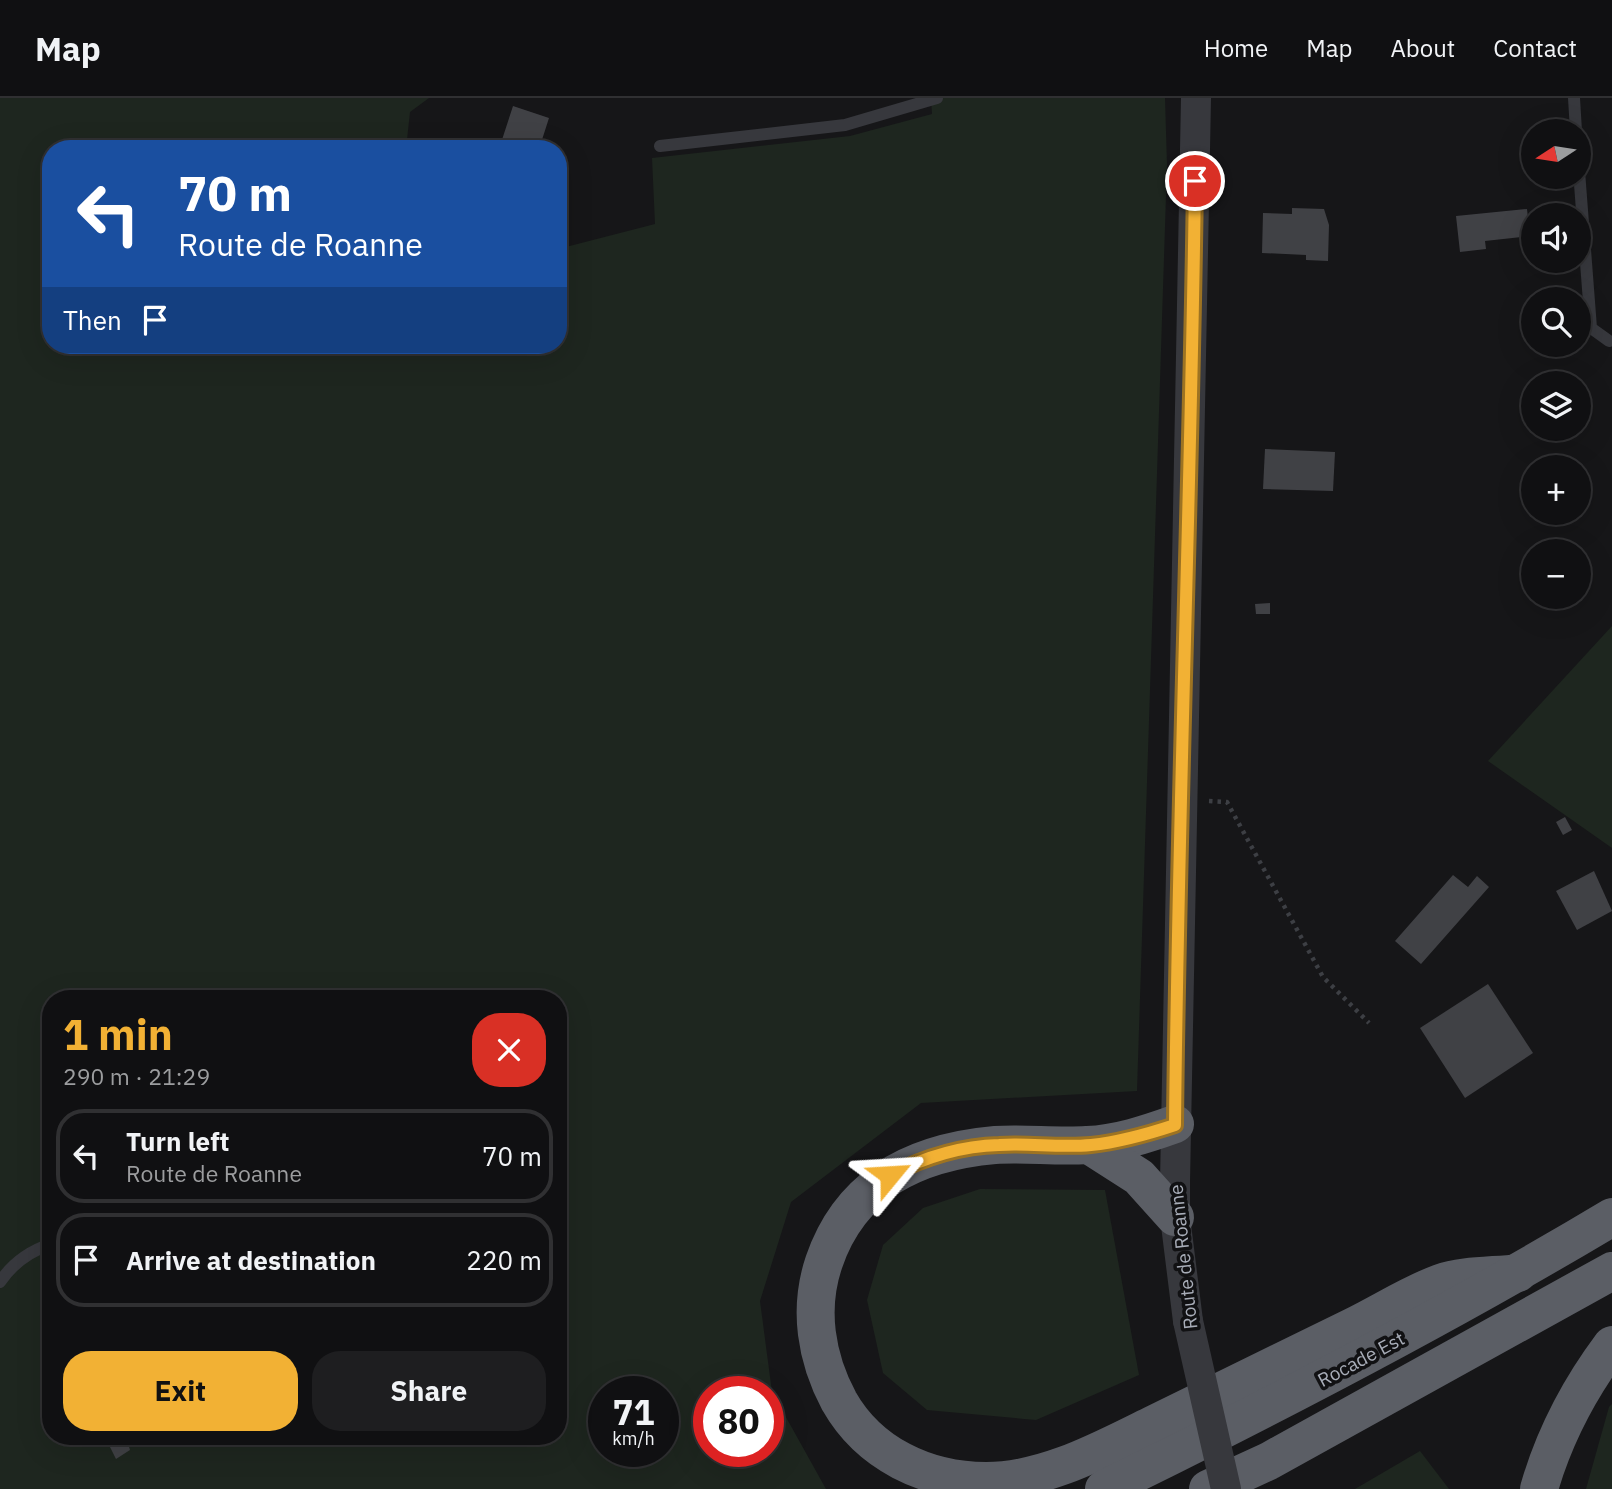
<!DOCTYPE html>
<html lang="en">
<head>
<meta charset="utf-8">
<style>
	body { margin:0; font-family:"IBM Plex Sans",sans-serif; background:#1e1e20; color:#f1f3f6; height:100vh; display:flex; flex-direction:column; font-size:26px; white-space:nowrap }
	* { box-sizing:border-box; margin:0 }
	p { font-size:23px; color:#9c9d9f }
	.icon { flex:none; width:38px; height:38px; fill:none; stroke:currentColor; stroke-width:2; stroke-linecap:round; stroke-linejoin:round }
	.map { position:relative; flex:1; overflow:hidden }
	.details { position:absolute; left:42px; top:892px; width:525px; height:455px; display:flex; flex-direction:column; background:#101012; border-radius:28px; box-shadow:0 7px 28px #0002,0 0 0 2px #303032 }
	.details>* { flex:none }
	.banner { position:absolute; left:42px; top:42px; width:525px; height:214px; border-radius:28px; box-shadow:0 7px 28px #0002,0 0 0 2px #303032; background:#1a4fa0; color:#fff; overflow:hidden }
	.needle { width:46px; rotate:258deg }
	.tools { position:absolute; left:1521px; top:21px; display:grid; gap:14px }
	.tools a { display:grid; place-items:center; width:70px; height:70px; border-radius:50%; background:#101012; box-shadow:0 7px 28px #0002,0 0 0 2px #303032; font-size:35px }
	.speed { position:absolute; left:588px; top:1278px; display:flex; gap:14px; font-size:35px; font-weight:700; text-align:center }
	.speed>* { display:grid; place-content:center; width:91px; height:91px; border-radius:50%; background:#101012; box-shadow:0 7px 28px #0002,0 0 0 2px #303032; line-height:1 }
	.speed small { font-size:18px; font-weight:400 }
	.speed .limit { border:10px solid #d22; background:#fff; color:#111 }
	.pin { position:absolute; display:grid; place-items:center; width:60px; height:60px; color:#fff; margin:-30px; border:4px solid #fff; border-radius:50%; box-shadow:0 2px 7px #0007 }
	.me { position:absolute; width:77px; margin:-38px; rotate:63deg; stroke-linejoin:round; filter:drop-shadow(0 0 5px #0008) }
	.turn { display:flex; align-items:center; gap:24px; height:147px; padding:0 21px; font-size:32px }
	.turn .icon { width:91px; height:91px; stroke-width:2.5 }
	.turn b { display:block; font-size:49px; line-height:60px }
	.then { display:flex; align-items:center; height:66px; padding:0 21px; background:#0003; gap:14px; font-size:26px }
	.round { display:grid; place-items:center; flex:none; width:74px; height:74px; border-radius:28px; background:#1e1e20 }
	.head { display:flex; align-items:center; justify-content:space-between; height:119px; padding:0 21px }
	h1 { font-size:42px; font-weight:800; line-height:52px; color:#f2b134 }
	.button { display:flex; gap:14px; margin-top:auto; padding:14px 21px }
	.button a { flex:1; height:80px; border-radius:28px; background:#f2b134; color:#111; font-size:28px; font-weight:800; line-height:80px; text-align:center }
	.button a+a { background:#1e1e20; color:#f1f3f6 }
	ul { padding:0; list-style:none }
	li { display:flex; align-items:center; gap:21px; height:94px; margin:0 14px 10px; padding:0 7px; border:4px solid #303032; border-radius:28px }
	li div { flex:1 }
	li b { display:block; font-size:26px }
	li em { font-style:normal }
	header { display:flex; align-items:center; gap:42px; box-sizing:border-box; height:98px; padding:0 35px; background:#101012; border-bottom:2px solid #303032 }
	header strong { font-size:33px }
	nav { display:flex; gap:38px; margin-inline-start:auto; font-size:24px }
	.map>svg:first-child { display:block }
	.green { fill:#1e261f; fill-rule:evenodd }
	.building { fill:#404145 }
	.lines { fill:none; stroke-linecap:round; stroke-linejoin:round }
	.path { stroke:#3d3f44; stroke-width:4.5; stroke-dasharray:3.5 5; stroke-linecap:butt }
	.service { stroke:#37383d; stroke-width:12 }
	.tertiary { stroke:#37383d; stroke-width:30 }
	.trunk { stroke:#5b5e65; stroke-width:38 }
	.tertiary-bridge { stroke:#37383d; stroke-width:30 }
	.route-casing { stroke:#9d7322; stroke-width:18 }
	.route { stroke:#f2b134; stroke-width:12 }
	.labels { text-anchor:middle; stroke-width:7; stroke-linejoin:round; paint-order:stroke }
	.street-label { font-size:19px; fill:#a8adb8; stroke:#111113 }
</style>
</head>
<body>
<header>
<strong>Map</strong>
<nav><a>Home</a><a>Map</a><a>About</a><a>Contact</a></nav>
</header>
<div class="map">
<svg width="1612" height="1391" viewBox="0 0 1612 1391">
	<rect width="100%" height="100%" fill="#161618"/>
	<!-- green -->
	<g class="green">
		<path d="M0,0H429L410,14L406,51H51V247H558V151L655,126L652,60L850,38L932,16L931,0H1165L1167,67L1137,993L921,1005L791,1104L760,1203L772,1294L826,1391H0ZM51,901H558V1339H51ZM604,1293H663V1353H604ZM709,1293H768V1353H709Z"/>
		<polygon points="1612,528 1612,750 1488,663"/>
		<polygon points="980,1091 1105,1092 1139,1277 1036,1322 927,1312 883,1275 867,1202 883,1147 923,1110"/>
		<polygon points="1612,1306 1612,1391 1586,1391 1609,1309"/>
		<polygon points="1420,1353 1449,1391 1355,1391"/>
	</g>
	<!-- building -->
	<g class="building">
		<polygon points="513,8 549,20 540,48 548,51 499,51"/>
		<polygon points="1292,110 1324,111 1329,127 1328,163 1306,162 1306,157 1262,155 1263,115 1292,116"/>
		<polygon points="1527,111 1530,138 1485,143 1486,151 1460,154 1456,118"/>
		<polygon points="1265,351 1335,354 1333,393 1263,391"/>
		<polygon points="1270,505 1270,516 1256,516 1255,506"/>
		<polygon points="1565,719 1572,732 1563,737 1556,724"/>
		<polygon points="1594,773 1612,813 1577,832 1556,793"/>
		<polygon points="1453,777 1468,789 1477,778 1489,789 1421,866 1395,843"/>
		<polygon points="1488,886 1533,955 1465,1000 1420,930"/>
		<polygon points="105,1339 126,1339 130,1352 116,1361"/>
	</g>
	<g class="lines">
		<!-- path -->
		<polyline class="path" points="1209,703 1227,704 1323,879 1369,925"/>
		<!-- service -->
		<g class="service">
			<polyline points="1574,0 1576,33"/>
			<polyline points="660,48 845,27 937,0"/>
			<polyline points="1578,60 1591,230 1609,243"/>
			<path d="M0,1184C12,1166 30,1153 51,1146"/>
		</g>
		<!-- tertiary -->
		<path class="tertiary" d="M1188,1223L1175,1119V1084C1179,722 1192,361 1196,0"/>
		<!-- trunk -->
		<g class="trunk">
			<path d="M1175,1026C1147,1036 1117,1046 1087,1047C1056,1049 1025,1045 995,1047C916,1054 851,1085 824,1164C808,1211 816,1260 839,1303C869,1356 926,1383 986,1383C1045,1383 1101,1352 1152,1327C1219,1294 1286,1262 1352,1229C1381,1215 1410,1196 1440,1185C1463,1177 1494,1178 1518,1175"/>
			<polyline points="1089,1047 1139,1079 1175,1119"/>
			<path d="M1104,1391C1277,1306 1447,1218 1612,1119"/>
			<polyline points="1208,1391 1269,1363 1612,1173"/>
			<path d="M1539,1391C1554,1339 1579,1291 1612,1247"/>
		</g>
		<!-- tertiary-bridge -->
		<polyline class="tertiary-bridge" points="1188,1223 1226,1391"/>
	</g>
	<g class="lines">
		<defs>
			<path id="route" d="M890,1077C925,1059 959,1048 999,1047C1029,1045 1060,1050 1091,1047C1120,1044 1148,1036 1175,1027C1178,712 1191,398 1195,83"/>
		</defs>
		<!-- route casing -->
		<use href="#route" class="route-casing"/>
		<!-- route -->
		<use href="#route" class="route"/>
	</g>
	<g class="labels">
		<!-- street labels -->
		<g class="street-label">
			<text transform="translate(1183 1159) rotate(-96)" y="7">Route de Roanne</text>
			<text transform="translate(1361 1261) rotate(-28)" y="7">Rocade Est</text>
		</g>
	</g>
</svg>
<div class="tools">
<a><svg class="needle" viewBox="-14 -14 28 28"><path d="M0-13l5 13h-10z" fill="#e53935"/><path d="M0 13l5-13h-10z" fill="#9c9d9f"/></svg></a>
<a><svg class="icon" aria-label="sound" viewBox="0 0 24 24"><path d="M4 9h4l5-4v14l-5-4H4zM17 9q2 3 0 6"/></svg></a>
<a><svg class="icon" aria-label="search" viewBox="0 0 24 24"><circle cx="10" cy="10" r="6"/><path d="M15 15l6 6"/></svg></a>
<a><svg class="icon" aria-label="layers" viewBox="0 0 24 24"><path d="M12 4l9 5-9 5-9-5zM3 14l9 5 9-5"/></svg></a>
<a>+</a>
<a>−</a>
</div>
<div class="speed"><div>71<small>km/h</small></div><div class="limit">80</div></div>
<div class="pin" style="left:1195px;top:83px;background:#d93025"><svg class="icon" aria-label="arrive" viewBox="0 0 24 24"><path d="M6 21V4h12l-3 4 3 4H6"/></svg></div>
<svg class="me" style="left:890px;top:1077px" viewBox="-20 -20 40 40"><path d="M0-17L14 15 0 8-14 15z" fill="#f2b134" stroke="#fff" stroke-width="4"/></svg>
<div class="banner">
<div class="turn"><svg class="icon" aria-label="left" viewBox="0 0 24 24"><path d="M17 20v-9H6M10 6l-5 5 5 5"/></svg><div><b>70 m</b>Route de Roanne</div></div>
<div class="then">Then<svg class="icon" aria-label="arrive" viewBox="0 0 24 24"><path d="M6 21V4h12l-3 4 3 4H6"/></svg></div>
</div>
<section class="details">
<div class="head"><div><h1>1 min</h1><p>290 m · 21:29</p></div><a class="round" style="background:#d93025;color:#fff"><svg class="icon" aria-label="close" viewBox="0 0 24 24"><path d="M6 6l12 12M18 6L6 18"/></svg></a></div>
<ul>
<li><svg class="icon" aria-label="left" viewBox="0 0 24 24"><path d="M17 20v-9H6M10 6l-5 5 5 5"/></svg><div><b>Turn left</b><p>Route de Roanne</p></div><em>70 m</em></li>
<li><svg class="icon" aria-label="arrive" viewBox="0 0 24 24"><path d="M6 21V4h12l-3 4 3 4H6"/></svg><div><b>Arrive at destination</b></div><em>220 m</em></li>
</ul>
<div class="button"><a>Exit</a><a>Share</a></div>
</section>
</div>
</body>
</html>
